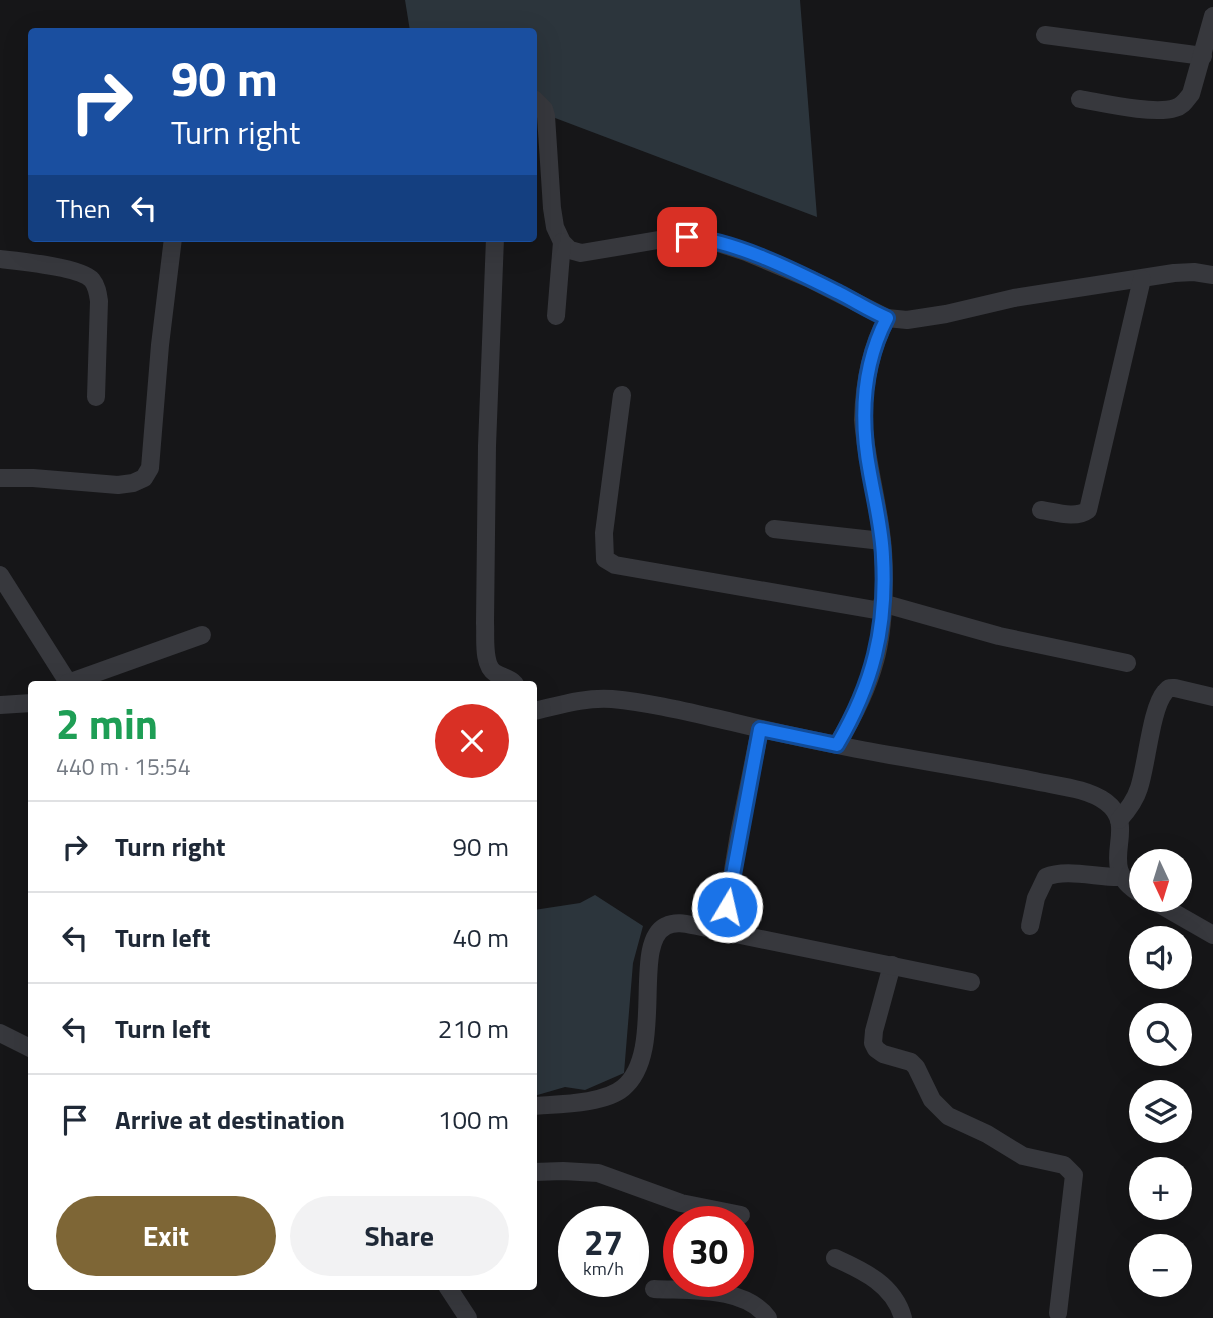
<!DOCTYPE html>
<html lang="en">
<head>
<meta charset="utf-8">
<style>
	body { margin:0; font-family:"Titillium Web",sans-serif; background:#f2f2f3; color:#1f2937; height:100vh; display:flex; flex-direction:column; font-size:26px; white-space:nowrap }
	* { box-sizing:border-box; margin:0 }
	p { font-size:23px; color:#747a83 }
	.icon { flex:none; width:38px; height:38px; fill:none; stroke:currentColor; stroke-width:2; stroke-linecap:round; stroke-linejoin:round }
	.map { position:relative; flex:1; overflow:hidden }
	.sheet { position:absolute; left:28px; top:681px; width:509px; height:609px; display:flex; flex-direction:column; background:#fff; border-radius:7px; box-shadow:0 7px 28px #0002 }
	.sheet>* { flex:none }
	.top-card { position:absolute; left:28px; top:28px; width:509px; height:214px; border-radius:7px; box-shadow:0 7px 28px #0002; background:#1a4fa0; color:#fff; overflow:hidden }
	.needle { width:46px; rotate:176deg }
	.controls { position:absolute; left:1129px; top:849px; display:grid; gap:14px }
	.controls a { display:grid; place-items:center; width:63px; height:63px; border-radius:50%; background:#fff; box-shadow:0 7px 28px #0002; font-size:35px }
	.speed { position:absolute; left:558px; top:1206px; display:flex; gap:14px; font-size:35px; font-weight:700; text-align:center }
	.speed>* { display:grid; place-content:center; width:91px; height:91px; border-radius:50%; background:#fff; box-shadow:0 7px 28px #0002; line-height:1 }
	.speed small { font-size:18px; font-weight:400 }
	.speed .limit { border:10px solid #d22; background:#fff; color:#111 }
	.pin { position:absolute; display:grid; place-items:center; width:60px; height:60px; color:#fff; margin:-30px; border-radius:14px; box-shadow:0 4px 10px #0006 }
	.me { position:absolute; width:77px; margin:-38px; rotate:9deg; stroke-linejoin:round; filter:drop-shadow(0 0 5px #0008) }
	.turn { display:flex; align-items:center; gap:24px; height:147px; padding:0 28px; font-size:32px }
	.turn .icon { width:91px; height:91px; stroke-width:2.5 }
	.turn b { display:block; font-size:49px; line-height:60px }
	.then { display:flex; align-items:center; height:66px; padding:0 28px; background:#0003; gap:14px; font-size:26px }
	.round { display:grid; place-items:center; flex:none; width:74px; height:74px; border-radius:37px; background:#f2f2f3 }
	.headline { display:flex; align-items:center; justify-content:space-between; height:119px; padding:0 28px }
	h1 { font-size:42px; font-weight:700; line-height:52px; color:#1e9e55 }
	.primary-button { display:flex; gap:14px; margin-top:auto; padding:14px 28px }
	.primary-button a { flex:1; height:80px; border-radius:42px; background:#7e6636; color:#fff; font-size:28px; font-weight:700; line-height:80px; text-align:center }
	.primary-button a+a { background:#f2f2f3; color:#1f2937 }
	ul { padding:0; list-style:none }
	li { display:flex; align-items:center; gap:21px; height:91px; padding:0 28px; border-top:2px solid #e0e1e3 }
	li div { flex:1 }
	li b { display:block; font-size:26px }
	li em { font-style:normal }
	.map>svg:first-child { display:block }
	.water { fill:#2c353c }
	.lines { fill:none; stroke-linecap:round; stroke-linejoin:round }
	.minor { stroke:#37383d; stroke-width:18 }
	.route-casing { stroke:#114b97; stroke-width:18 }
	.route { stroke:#1a73e8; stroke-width:12 }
</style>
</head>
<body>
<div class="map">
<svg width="1213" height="1318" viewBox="0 0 1213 1318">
	<rect width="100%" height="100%" fill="#161618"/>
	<!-- water -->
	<g class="water">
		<polygon points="405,0 800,0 817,217 534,110 534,32 410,31"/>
		<polygon points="595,895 643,926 633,963 624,1073 585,1090 565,1087 534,1096 534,910 580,903"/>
	</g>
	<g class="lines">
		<!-- minor -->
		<g class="minor">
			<polyline points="1045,35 1203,56"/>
			<polyline points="534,99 544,109 546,116 552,208 555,227 562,242 570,250 581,253 670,238 703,238 746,252 810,279 887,318 907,320 946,314 1014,298 1174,273 1194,272 1213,275"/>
			<path d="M1080,99C1103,103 1154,115 1175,108C1183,106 1186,100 1191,94L1213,16"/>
			<path d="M495,238L487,446L485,623C486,636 482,665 495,673C503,678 509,677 515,684"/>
			<path d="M0,259C18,261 81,267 92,280C97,286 98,294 99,301L96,397"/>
			<polyline points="556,316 562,242"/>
			<polyline points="622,395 604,533 605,559 615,565 881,611"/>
			<polyline points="0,478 33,478 118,485 133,483 144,478 150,468 160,345 173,238"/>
			<path d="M1041,510C1055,512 1076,519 1088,510L1142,279"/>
			<polyline points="774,529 882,541"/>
			<polyline points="0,575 69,684"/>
			<polyline points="882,603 999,636 1127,663"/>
			<polyline points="68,683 202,635"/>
			<polyline points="0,705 32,703"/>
			<path d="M534,711C560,705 585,697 612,699C653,703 692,713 732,722C773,732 815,741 857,749C916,760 976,769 1035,781C1057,786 1087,788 1106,802C1142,829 1092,866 1141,894"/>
			<path d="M837,745C853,718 867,691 875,661C885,626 886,568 881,532C876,494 866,458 863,420C864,385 870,349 887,318"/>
			<path d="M1119,820C1128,810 1135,801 1139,788C1147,764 1151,708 1165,692C1169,687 1170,688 1175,688L1213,697"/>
			<polyline points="1152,900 1213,935"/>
			<path d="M1030,926L1036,898L1046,877C1066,868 1099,878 1121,877"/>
			<polyline points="723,931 739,834 760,729"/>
			<polyline points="892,965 874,1031 873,1043 876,1049 883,1054 911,1062 916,1067 932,1100 948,1116 987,1134 1023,1156 1064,1165 1074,1175 1058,1313"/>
			<polyline points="0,1033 32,1049"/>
			<path d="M534,1106C558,1104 604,1104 623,1088C667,1052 630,943 666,926C676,921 687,924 697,926L971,982"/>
			<polyline points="534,1172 563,1171 598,1173 681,1203 741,1215"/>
			<path d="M835,1258C864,1271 894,1285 903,1318"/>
			<polyline points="447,1286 468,1318"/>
			<path d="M654,1289C689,1291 745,1286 768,1318"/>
		</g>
	</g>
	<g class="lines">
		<defs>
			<path id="route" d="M687,237C734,240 797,272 839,293C855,301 870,311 887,318C862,366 860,421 870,473C875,501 882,529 883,557C887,628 873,684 837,745L760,729L727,907"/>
		</defs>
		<!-- route casing -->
		<use href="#route" class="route-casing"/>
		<!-- route -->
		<use href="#route" class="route"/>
	</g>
</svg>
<div class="controls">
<a><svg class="needle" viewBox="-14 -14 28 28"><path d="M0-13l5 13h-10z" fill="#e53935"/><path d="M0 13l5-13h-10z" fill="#747a83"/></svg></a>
<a><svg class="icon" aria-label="sound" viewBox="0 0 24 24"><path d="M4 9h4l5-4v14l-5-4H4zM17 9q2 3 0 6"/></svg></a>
<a><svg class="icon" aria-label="search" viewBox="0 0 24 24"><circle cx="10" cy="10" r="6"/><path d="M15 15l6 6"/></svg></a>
<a><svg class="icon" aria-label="layers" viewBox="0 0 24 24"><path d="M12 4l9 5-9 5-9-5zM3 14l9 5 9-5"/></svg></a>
<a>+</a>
<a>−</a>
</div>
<div class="speed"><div>27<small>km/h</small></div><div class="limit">30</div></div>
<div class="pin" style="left:687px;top:237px;background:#d93025"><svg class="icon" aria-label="arrive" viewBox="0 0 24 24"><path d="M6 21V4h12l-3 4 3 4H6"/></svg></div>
<svg class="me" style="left:727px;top:907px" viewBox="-20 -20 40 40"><circle r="17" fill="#1a73e8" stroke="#fff" stroke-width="3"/><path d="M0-11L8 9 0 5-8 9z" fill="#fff"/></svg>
<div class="top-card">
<div class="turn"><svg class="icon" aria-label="right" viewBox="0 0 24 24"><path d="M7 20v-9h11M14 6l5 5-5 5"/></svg><div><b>90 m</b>Turn right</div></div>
<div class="then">Then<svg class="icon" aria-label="left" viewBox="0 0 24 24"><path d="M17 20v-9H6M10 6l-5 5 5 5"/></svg></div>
</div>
<section class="sheet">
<div class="headline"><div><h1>2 min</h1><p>440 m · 15:54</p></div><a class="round" style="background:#d93025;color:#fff"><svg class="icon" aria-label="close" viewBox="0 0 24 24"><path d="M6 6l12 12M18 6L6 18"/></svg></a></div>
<ul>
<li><svg class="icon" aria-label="right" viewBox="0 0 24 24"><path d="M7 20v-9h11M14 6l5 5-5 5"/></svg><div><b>Turn right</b></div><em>90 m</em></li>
<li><svg class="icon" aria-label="left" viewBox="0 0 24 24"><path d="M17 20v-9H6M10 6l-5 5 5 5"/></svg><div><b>Turn left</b></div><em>40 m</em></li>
<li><svg class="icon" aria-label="left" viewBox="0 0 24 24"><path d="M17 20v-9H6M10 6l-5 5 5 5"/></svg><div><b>Turn left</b></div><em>210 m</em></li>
<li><svg class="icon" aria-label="arrive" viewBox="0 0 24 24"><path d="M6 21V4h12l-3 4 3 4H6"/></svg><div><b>Arrive at destination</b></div><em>100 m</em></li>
</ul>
<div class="primary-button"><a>Exit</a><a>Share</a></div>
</section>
</div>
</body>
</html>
